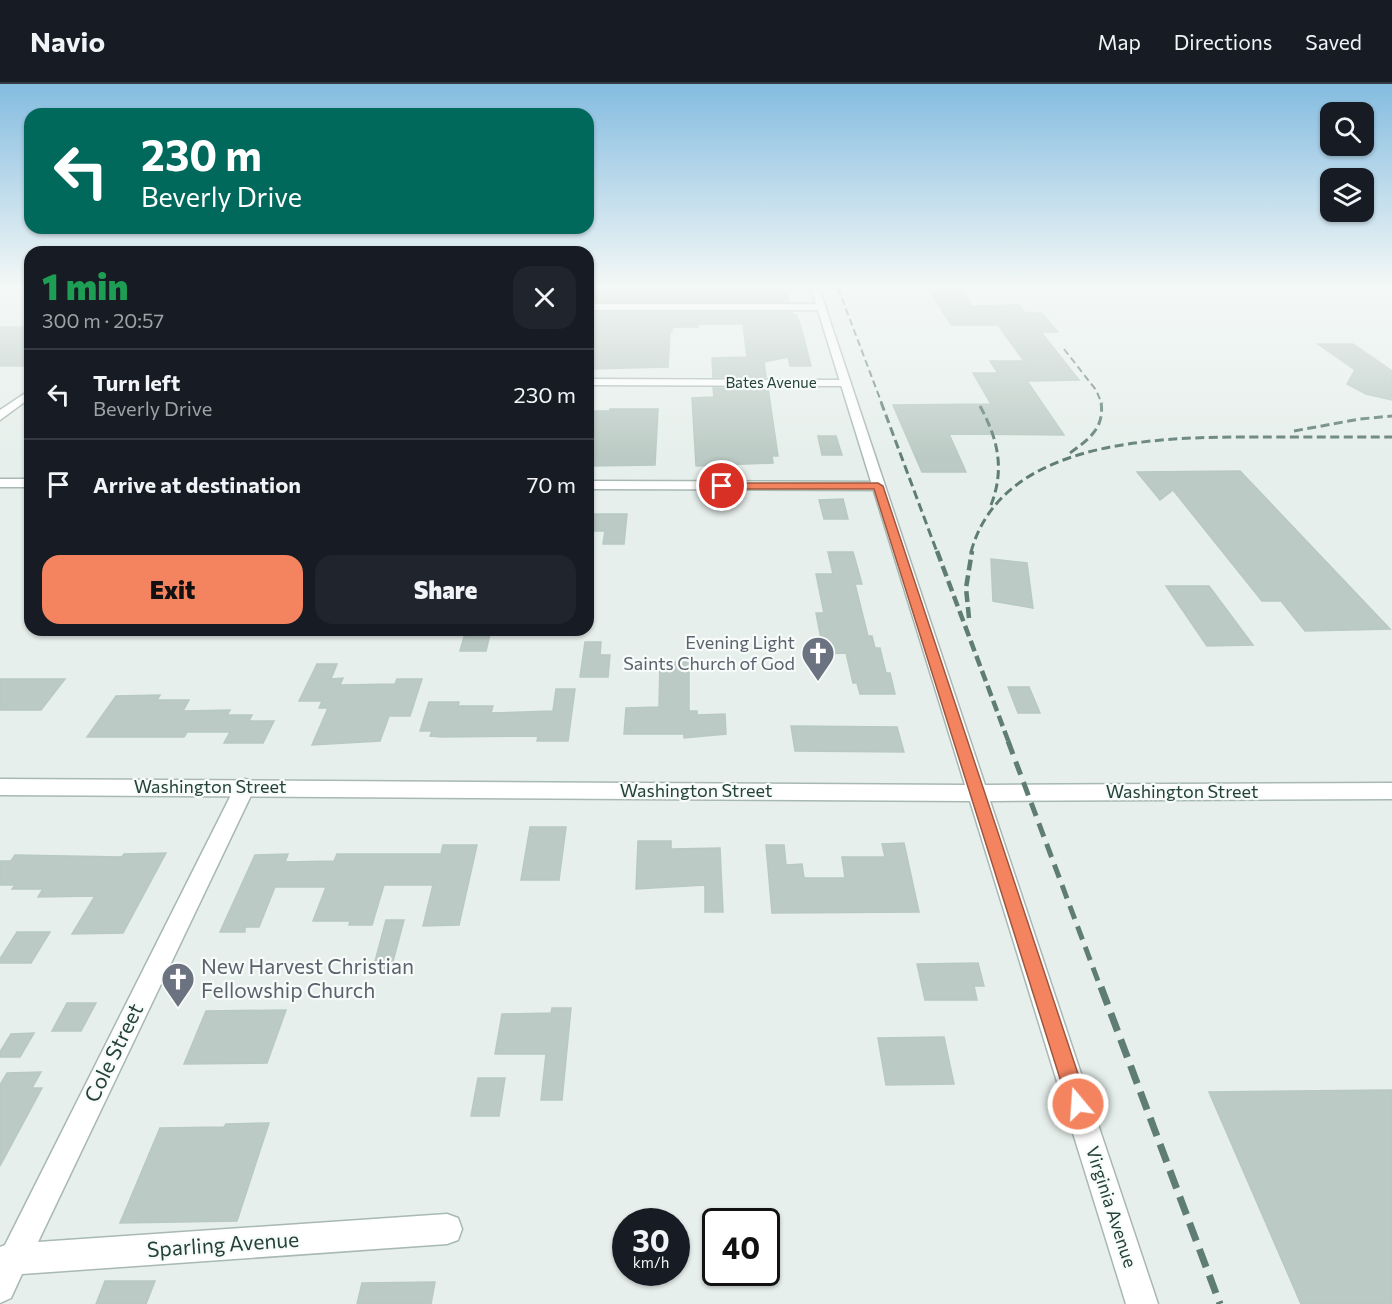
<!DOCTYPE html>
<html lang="en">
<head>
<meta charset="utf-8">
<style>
	body { margin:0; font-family:Commissioner,sans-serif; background:#20242c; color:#f1f3f6; height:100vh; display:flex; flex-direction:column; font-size:22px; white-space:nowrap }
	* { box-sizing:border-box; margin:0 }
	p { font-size:20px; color:#9ea1a6 }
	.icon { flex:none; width:33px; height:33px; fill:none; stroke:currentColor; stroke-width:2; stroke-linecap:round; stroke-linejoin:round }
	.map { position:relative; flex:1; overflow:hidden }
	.drawer { position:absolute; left:24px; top:162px; width:570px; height:390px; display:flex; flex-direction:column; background:#171b24; border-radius:18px; box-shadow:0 2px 4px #0004 }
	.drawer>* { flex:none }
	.banner { position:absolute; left:24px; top:24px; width:570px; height:126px; border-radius:18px; box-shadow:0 2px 4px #0004; background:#00695c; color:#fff; overflow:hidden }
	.tools { position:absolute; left:1320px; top:18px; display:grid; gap:12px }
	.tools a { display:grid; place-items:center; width:54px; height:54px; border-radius:12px; background:#171b24; box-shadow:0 2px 4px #0004; font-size:30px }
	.speed { position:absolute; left:612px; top:1124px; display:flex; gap:12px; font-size:30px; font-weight:700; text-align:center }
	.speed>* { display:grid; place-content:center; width:78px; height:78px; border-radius:50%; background:#171b24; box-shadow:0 2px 4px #0004; line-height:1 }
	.speed small { font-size:15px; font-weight:400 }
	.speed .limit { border:3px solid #111; border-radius:9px; background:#fff; color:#111 }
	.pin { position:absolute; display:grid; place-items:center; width:51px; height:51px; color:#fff; margin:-26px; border:3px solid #fff; border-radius:50%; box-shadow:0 2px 6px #0007 }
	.me { position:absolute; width:66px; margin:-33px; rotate:342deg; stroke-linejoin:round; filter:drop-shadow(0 0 4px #0008) }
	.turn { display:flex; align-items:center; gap:21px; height:126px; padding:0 18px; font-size:27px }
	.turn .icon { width:78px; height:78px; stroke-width:2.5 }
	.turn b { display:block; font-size:42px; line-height:51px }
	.round { display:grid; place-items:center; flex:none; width:63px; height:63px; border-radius:18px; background:#20242c }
	.overview { display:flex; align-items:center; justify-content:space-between; height:102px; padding:0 18px }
	h1 { font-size:36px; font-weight:800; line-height:45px; color:#1e9e55 }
	.action { display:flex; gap:12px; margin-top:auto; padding:12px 18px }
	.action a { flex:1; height:69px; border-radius:18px; background:#f4845f; color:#111; font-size:24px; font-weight:800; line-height:69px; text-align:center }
	.action a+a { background:#20242c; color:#f1f3f6 }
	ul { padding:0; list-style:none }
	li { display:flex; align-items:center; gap:18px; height:90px; padding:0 18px; border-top:2px solid #363941 }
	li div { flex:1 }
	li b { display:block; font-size:22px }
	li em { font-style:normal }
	header { display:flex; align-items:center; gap:36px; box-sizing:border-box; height:84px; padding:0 30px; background:#171b24; border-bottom:2px solid #363941 }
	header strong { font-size:28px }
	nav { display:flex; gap:33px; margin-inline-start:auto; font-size:21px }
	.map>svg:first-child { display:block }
	.building { fill:#bbcac4; stroke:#b8c9c2; stroke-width:1.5 }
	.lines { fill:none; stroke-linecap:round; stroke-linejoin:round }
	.minor-casing { stroke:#a8b8b2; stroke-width:3 }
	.tertiary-casing { stroke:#a8b8b2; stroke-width:3 }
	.minor { fill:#fff; fill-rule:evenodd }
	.tertiary { fill:#fff; fill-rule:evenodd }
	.rail-far4 { stroke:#5f7d75; stroke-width:2; stroke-dasharray:7 4; stroke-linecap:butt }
	.rail-far3 { stroke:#5f7d75; stroke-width:3; stroke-dasharray:9 4.5; stroke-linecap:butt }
	.rail-far2 { stroke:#5f7d75; stroke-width:4.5; stroke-dasharray:11 5; stroke-linecap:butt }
	.rail-far1 { stroke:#5f7d75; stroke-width:5; stroke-dasharray:14 8; stroke-linecap:butt }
	.rail { stroke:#5f7d75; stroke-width:7; stroke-dasharray:19 9; stroke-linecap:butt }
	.route { fill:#f4845f; stroke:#9f563e; stroke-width:1.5 }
	.labels { text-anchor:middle; stroke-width:4.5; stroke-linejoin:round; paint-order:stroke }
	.far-street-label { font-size:15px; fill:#24423a; stroke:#f7fbf9 }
	.worship-label { font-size:18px; fill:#5b616d; stroke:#f7fbf9; text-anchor:end }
	.street-label { font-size:18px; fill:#24423a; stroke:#f7fbf9 }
	.near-worship-label { font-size:21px; fill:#5b616d; stroke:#f7fbf9; text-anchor:start }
	.near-street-label { font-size:21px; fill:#24423a; stroke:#f7fbf9 }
</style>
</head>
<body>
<header>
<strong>Navio</strong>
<nav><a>Map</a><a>Directions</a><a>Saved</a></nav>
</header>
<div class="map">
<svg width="1392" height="1220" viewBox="0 0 1392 1220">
	<rect width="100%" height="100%" fill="#e6efeb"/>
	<!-- building -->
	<g class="building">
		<polygon points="588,204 780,204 781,207 786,207 789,218 588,218"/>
		<polygon points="928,204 960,204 972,222 1019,221 1025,229 1042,229 1058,248 1041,248 1079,296 1027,297 1064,351 949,350 966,388 922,388 893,321 991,320 973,289 998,289 990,277 1024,277 998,241 951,241"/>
		<polygon points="588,228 792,228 793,231 796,231 801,243 811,282 790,282 788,273 764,278 766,293 713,293 712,274 747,273 743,240 698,240 698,243 672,243 672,248 670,248 668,283 588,285"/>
		<rect x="0" y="243" width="30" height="39"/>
		<polygon points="1318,260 1353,260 1392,287 1392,316 1366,310 1347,300 1355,286"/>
		<polygon points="713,304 768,304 778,372 772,372 773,379 696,382 692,314 714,313"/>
		<polygon points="610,325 658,325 655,381 588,382 588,327 610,327"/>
		<polygon points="818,352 836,352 842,371 822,371"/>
		<polygon points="1240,387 1390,545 1305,547 1281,517 1262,517 1173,406 1160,416 1137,388"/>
		<polygon points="843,415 848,435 824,435 819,416"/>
		<polygon points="588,430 627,430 624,460 603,460 605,447 588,447"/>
		<polygon points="828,468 853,468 862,500 855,500 868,552 872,552 875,564 880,564 886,589 890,589 895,610 860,610 857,599 853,599 846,569 824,570 816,529 824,529 816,490 833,490"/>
		<polygon points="991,475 1027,479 1033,524 993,517"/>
		<polygon points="1166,502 1209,502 1253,561 1207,562"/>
		<polygon points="466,546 491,546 486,567 460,567"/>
		<polygon points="585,558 601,558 600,571 610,571 608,593 580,593"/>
		<polygon points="660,578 689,578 689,627 697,627 697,631 725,630 726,650 684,654 684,650 624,650 626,624 659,623"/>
		<polygon points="317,580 337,580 331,595 343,594 340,601 395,600 397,595 422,595 410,632 389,632 380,657 312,661 328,624 319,624 322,617 299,617"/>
		<polygon points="0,595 65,595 41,626 0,626"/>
		<polygon points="1008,603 1029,603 1040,629 1018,629"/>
		<polygon points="556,605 575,605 568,657 537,657 538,652 442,653 430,652 432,647 420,647 429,618 459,618 458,622 493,622 491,629 553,627"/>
		<polygon points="160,611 157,616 189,616 183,627 230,626 227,631 252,631 249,637 274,637 263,659 224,659 230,648 187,648 184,653 87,653 116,612"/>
		<polygon points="791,642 897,643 904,668 795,667"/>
		<polygon points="530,743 566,743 559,796 521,796"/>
		<polygon points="638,757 671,757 671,765 720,764 723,828 705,828 705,801 636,805"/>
		<polygon points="904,759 919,828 772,829 766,761 784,761 786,781 802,780 804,794 845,794 842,773 885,773 882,760"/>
		<polygon points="443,761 477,761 459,841 423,842 433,801 384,801 372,841 349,841 350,837 313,837 326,803 275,803 259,843 245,843 245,848 220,848 255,771 288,770 285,778 334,777 337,770 441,770"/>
		<polygon points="166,769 123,849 72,850 95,812 38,813 43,805 12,805 15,801 0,801 0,777 11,777 15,771 122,773 124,770"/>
		<polygon points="386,836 404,836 391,885 373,885"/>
		<polygon points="17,848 50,848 31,879 0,879 0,875"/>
		<polygon points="978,879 984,902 974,902 977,916 925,916 917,880"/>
		<polygon points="67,919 96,919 81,947 52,947"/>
		<polygon points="552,924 571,924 562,1016 541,1016 546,970 495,970 502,930 551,929"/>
		<polygon points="286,926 267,979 184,980 206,927"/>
		<polygon points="34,949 20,973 0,973 0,968 11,950"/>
		<polygon points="944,953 954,1000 886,1001 878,954"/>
		<polygon points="41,988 32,1004 42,1004 0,1082 0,1001 7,989"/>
		<polygon points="478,994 505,994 499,1032 471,1032"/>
		<polygon points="1392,1006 1392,1220 1301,1220 1209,1008"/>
		<polygon points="269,1039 237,1137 120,1139 160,1044 224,1043 226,1040"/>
		<polygon points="105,1197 155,1197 146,1220 96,1220"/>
		<polygon points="435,1198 431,1220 357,1220 362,1199"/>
	</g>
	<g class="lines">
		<defs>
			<g id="minor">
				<polygon points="588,220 821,220 826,223 821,226 588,226"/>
				<polygon points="588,295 845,296 851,299 845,302 588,301"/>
				<polygon points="30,306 30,314 0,336 0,326"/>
				<rect x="0" y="395" width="30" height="8"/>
				<polygon points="588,397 878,398 885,402 878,406 588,405"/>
				<polygon points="245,695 252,697 255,703 38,1158 447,1130 458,1134 462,1145 458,1156 447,1160 22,1190 11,1214 0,1219 0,1163 5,1161 238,697"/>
			</g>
			<polygon id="tertiary" points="811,204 819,204 985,701 1392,699 1392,715 990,717 1158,1220 1126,1220 970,717 0,711 0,695 965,701"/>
		</defs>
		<!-- minor casing -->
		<use href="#minor" class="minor-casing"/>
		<!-- tertiary casing -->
		<use href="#tertiary" class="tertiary-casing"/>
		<!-- minor -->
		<use href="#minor" class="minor"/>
		<!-- tertiary -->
		<use href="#tertiary" class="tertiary"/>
		<!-- rail-far4 -->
		<g class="rail-far4">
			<polyline points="838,204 882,320"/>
			<polyline points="1064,265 1096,306 1102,320"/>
		</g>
		<!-- rail-far3 -->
		<g class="rail-far3">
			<polyline points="881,318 937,468"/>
			<path d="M980,322C998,355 1005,385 991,421"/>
			<polyline points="1294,347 1360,335 1392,332"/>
			<path d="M1070,369C1089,355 1105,344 1101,318"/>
			<path d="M971,468C1003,350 1172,353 1268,353C1310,353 1351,353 1392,353"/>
		</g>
		<!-- rail-far2 -->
		<g class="rail-far2">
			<polyline points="937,467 1009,659"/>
			<polyline points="969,534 966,504 972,467"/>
		</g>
		<!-- rail-far1 -->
		<polyline class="rail-far1" points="1008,657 1101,905"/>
		<!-- rail -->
		<polyline class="rail" points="1101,903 1220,1220"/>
	</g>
	<!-- sky -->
	<linearGradient id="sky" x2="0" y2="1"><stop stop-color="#84bce0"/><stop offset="0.54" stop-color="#f4f8f6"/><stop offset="1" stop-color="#f4f8f6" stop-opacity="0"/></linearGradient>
	<rect width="1392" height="375" fill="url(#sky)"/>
	<!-- route -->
	<polygon class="route" points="719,399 878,399 883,402 1088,1020 1085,1027 1078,1030 1071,1027 1068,1020 874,405 722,405 717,402"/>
	<!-- icons -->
	<defs>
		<symbol id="church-pin" viewBox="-11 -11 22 30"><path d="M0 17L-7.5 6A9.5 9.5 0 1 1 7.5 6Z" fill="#6b7280" stroke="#f7fbf9"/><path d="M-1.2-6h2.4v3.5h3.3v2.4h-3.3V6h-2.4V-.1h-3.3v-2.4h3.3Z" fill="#fff"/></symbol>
	</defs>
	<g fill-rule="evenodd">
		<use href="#church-pin" x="799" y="550" width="38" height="52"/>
		<use href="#church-pin" x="159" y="876" width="38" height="52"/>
	</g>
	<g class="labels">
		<!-- far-street labels -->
		<g class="far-street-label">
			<text x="771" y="304">Bates Avenue</text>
		</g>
		<!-- worship labels -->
		<g class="worship-label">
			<text x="795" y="565">Evening Light<tspan x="795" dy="21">Saints Church of God</tspan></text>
		</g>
		<!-- street labels -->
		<g class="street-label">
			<text x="210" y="709">Washington Street</text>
			<text x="696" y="713">Washington Street</text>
			<text x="1182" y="714">Washington Street</text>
			<text transform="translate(1111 1123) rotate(72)" y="6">Virginia Avenue</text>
		</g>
		<!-- near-worship labels -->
		<g class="near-worship-label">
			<text x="201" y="890">New Harvest Christian<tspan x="201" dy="24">Fellowship Church</tspan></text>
		</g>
		<!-- near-street labels -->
		<g class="near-street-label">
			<text transform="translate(114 969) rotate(-64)" y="7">Cole Street</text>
			<text transform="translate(223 1161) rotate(-4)" y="7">Sparling Avenue</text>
		</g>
	</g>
</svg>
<div class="tools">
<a><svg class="icon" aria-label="search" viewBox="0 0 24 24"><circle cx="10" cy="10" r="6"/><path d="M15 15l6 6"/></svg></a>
<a><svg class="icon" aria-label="layers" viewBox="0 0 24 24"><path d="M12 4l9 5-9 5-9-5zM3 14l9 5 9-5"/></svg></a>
</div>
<div class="speed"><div>30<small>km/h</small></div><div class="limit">40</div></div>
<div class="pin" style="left:722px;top:402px;background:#d93025"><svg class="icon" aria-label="arrive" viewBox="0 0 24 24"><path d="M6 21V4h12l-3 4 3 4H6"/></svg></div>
<svg class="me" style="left:1078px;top:1020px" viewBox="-20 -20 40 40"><circle r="17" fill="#f4845f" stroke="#fff" stroke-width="3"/><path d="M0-11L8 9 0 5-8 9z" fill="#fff"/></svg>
<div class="banner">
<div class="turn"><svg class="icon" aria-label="left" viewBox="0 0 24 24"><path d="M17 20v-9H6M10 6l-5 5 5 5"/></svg><div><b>230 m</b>Beverly Drive</div></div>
</div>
<section class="drawer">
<div class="overview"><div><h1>1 min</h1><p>300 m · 20:57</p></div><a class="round"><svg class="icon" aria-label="close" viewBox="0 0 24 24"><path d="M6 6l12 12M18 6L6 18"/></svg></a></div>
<ul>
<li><svg class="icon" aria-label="left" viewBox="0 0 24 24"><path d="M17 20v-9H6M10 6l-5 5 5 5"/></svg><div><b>Turn left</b><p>Beverly Drive</p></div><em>230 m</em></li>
<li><svg class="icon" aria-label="arrive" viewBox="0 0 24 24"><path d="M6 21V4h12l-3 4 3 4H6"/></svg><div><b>Arrive at destination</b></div><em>70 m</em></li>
</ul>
<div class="action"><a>Exit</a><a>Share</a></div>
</section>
</div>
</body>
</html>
